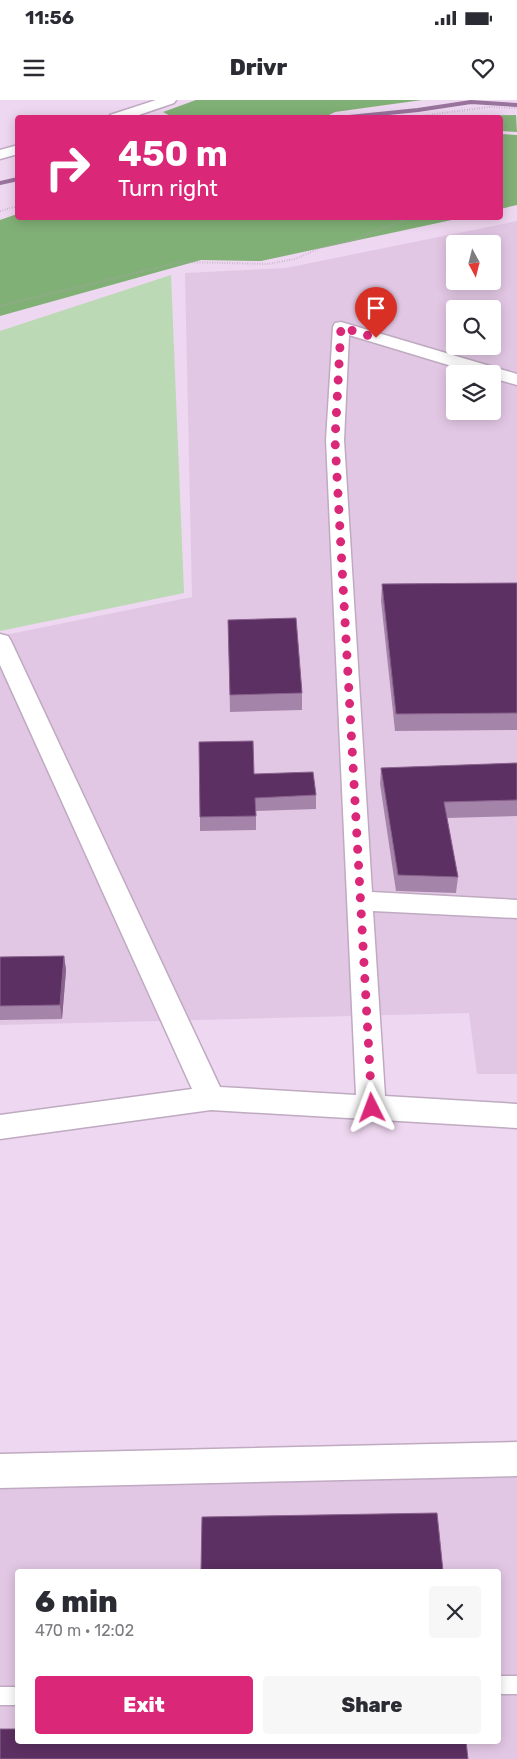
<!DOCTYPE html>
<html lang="en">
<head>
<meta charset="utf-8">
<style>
	body { margin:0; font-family:Rubik,sans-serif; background:#f7f7f7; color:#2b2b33; height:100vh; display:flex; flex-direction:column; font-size:19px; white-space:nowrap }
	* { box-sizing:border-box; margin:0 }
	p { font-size:16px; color:#7c7c81 }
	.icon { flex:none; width:28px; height:28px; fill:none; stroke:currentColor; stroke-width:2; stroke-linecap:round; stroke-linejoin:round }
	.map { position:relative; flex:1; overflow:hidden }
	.drawer { position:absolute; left:15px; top:1469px; width:486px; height:175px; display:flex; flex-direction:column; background:#fff; border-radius:5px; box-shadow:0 2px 12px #0003 }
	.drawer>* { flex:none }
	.banner { position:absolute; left:15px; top:15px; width:488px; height:105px; border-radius:5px; box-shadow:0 2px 12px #0003; background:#db2777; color:#fff; overflow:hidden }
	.needle { width:32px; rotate:173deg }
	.controls { position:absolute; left:446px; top:135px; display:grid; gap:10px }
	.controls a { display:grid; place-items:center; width:55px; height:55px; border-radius:5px; background:#fff; box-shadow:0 2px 12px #0003; font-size:25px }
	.pin { position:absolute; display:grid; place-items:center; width:42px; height:42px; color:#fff; margin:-51px -21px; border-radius:50% 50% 50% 0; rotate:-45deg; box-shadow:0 0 5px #0007 }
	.pin .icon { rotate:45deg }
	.me { position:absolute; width:55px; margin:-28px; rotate:357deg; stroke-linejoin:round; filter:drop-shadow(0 0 4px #0008) }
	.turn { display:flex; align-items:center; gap:18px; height:105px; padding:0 20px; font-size:22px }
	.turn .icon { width:65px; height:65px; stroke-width:2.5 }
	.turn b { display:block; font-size:35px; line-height:42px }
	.round { display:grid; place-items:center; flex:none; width:52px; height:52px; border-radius:5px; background:#f7f7f7 }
	.head { display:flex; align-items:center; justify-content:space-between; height:85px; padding:0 20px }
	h1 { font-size:30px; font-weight:800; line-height:38px }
	.primary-button { display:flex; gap:10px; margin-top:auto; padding:10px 20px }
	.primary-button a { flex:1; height:58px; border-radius:5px; background:#db2777; color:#fff; font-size:20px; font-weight:800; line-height:58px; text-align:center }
	.primary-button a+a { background:#f7f7f7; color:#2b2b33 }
	.status { display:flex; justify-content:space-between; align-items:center; height:35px; padding:0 25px; background:#fff; direction:ltr }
	.status svg { height:14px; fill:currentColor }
	header { display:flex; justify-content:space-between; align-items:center; height:65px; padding:0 20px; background:#fff; font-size:22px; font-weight:800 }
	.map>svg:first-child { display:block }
	.built { fill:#e2c7e4; fill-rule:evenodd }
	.green { fill:#bbd9b4 }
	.forest { fill:#81b076 }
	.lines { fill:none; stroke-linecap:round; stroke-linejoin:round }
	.stream { stroke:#98739c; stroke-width:4 }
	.service-casing { stroke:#bfaac1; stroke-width:3 }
	.minor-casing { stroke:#bfaac1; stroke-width:3 }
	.path { stroke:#b3a0b4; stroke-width:2; stroke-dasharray:0.5 2; stroke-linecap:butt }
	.service { fill:#fff; fill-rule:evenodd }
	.minor { fill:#fff; fill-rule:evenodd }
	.wall { fill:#a584a9 }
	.shaded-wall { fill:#88628d }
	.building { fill:#5c3062; stroke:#88628d }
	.route { stroke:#db2777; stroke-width:9; stroke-dasharray:0 16.2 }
</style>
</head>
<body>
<div class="status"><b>11:56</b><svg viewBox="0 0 49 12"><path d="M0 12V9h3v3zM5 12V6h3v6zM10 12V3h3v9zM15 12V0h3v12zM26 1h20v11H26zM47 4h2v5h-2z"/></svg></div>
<header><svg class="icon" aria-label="menu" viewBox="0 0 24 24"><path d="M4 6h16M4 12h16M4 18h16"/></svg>Drivr<svg class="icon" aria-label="heart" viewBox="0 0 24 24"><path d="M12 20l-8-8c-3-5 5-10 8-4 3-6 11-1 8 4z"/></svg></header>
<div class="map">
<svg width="517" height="1659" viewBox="0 0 517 1659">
	<rect width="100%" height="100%" fill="#eed7f0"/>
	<!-- built -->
	<g class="built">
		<path d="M517,121V974H477L469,913L0,925V536L192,497L185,173L286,168ZM455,144H492V181H455ZM455,209H492V246H455ZM455,274H492V311H455Z"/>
		<path d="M517,1360V1659H0V1371ZM18,1471H499V1641H18Z"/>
	</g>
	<!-- green -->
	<polygon class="green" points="171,175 184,493 0,531 0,231"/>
	<!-- forest -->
	<g class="forest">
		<polygon points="196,0 422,0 335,12 325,17 174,18 163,12"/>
		<polygon points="516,15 517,32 500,31 500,18 454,17 459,16"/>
		<polygon points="500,34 517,35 517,105 500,109"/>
		<polygon points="17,114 18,118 461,118 261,161 201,160 0,216 0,120"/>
	</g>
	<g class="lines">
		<!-- stream -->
		<g class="stream">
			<polyline points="339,18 418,10 471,2 517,5"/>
			<polyline points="0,83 18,79"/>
		</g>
		<defs>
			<g id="service">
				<rect x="499" y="1576" width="18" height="18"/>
				<rect x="0" y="1587" width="18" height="18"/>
			</g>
			<g id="minor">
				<polygon points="156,0 176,0 174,3 130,18 109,18 110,15"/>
				<polygon points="18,45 18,54 0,59 0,50"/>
				<polygon points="341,222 517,274 517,285 492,278 492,274 478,274 349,235 344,340 372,792 517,800 517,818 373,811 385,996 517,1004 517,1028 211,1010 0,1039 0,1015 192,989 0,565 0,534 8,536 11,541 220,987 356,995 326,340 333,227 335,223"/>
				<polygon points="517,1342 517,1376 0,1388 0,1354"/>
			</g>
		</defs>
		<!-- service casing -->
		<use href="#service" class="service-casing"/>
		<!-- minor casing -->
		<use href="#minor" class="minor-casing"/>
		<!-- path -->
		<g class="path">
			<polyline points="405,18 489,7 517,8"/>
			<polyline points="0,111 18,106"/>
			<polyline points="0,206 181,162 268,164 295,159 320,148 351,141 410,118"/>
		</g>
		<!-- service -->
		<use href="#service" class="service"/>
		<!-- minor -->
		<use href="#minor" class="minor"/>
	</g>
	<!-- wall -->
	<g class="wall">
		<polygon points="517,483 517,630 395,631 381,501 382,484"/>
		<polygon points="228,520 302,593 302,610 230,612"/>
		<polygon points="517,663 517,716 447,718 458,777 456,793 396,791 380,684 381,668"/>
		<polygon points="254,674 316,695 316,709 256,711 256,730 200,731 200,717"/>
		<polygon points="64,856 66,870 62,919 0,920 0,857"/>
	</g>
	<!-- shaded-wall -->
	<polygon class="shaded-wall" points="64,856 66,870 62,919 60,905"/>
	<!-- building -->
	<g class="building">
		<polygon points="517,483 517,613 396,614 382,484"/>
		<polygon points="296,518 302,593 230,595 228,520"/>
		<polygon points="253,641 254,674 313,672 316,695 255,698 256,716 200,717 199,642"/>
		<polygon points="517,663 517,700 444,702 458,777 398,775 381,668"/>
		<polygon points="64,856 60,905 0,906 0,857"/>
		<polygon points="437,1413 443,1471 201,1471 202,1417"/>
		<polygon points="0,1629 18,1629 18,1641 466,1641 468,1659 0,1659"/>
	</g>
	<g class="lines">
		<!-- route -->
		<polyline class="route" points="372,1008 335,340 341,227 376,238"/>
	</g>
</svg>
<div class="controls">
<a><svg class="needle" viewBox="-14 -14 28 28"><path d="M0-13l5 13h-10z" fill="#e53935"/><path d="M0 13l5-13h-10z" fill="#7c7c81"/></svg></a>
<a><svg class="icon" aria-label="search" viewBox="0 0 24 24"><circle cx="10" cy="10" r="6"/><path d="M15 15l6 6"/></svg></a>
<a><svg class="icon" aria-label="layers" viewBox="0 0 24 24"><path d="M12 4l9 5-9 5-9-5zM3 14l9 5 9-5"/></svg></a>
</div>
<div class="pin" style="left:376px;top:238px;background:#d93025"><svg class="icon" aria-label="arrive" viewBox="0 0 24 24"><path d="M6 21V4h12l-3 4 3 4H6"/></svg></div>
<svg class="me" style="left:372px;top:1008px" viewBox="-20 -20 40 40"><path d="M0-17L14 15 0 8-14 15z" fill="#db2777" stroke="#fff" stroke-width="4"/></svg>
<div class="banner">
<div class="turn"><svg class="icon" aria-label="right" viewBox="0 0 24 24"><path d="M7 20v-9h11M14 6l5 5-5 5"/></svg><div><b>450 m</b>Turn right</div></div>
</div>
<section class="drawer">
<div class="head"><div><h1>6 min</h1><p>470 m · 12:02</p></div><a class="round"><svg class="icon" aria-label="close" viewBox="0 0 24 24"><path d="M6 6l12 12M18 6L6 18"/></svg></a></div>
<div class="primary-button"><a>Exit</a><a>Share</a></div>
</section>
</div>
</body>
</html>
